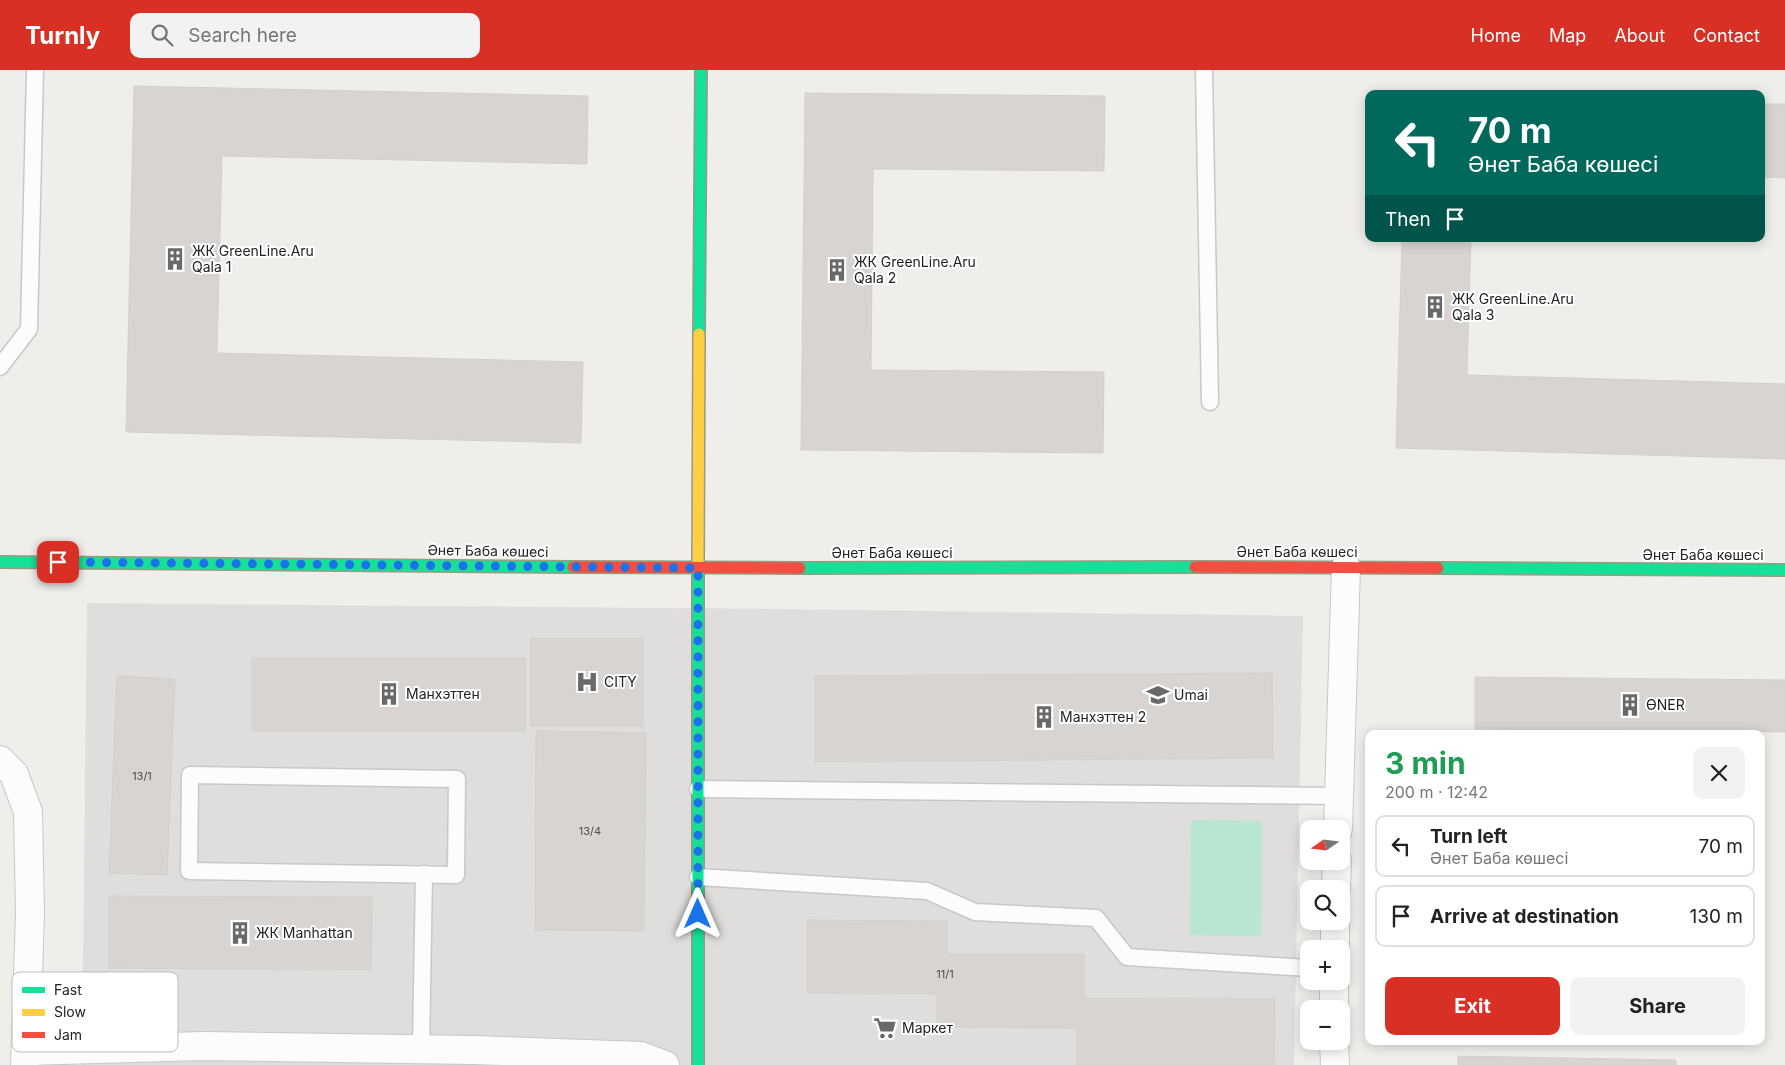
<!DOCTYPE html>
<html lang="en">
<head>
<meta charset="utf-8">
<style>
	body { margin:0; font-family:Inter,sans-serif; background:#f2f2f2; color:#222; height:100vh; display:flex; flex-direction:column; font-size:19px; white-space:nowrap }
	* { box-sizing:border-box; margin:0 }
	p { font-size:16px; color:#767676 }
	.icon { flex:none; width:28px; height:28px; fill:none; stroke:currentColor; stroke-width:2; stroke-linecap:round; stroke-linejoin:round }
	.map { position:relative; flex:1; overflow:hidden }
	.drawer { position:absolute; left:1365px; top:660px; width:400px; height:315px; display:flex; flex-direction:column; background:#fff; border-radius:10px; box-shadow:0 2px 12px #0003 }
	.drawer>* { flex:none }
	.hud { position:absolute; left:1365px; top:20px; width:400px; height:152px; border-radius:10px; box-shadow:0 2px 12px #0003; background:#00695c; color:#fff; overflow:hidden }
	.needle { width:32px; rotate:256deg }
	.fabs { position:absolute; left:1300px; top:750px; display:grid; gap:10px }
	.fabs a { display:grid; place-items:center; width:50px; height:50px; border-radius:10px; background:#fff; box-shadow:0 2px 12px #0003; font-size:25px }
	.pin { position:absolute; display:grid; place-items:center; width:42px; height:42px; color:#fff; margin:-21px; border-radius:10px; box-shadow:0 2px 8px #0006 }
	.me { position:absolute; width:55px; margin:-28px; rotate:0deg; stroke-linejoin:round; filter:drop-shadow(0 0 4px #0008) }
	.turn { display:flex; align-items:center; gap:18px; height:105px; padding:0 20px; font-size:22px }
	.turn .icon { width:65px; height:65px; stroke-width:2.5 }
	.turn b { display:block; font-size:35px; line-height:42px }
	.then { display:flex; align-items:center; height:48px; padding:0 20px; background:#0003; gap:10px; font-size:19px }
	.round { display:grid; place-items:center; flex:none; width:52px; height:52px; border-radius:10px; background:#f2f2f2 }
	.headline { display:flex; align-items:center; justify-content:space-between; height:85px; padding:0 20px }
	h1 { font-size:30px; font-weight:700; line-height:38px; color:#1e9e55 }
	.cta { display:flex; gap:10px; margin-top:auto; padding:10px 20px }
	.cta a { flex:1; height:58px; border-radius:10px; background:#d93025; color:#fff; font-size:20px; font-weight:700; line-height:58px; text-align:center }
	.cta a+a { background:#f2f2f2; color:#222 }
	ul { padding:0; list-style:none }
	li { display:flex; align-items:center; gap:15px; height:62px; margin:0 10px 8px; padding:0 10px; border:2px solid #e0e0e0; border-radius:10px }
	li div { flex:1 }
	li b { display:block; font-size:19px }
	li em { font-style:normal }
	header { display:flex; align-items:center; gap:30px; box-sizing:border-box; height:70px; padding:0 25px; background:#d93025; color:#fff }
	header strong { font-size:24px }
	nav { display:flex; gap:28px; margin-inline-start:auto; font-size:18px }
	.search { width:350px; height:45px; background:#f2f2f2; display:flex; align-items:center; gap:12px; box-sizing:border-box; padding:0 18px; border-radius:10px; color:#767676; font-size:19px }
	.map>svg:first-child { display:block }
	.residential { fill:#dfdedc }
	.pitch { fill:#b7e6d2 }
	.building { fill:#d7d4d2; stroke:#d3d0cc }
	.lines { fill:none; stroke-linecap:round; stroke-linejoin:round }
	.lane-casing { stroke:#c9c8c7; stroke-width:19 }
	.street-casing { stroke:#c9c8c7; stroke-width:30 }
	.fast-casing { stroke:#999a82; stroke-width:14 }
	.slow-casing { stroke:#999a82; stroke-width:14 }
	.jam-casing { stroke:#999a82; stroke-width:14 }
	.lane { stroke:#fdfcfc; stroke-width:16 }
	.street { stroke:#fdfcfc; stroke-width:28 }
	.fast { stroke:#16e098; stroke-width:11 }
	.slow { stroke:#ffcf43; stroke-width:11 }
	.jam { stroke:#f24e42; stroke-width:11 }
	.route { stroke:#1a73e8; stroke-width:9; stroke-dasharray:0 16.2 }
	.labels { text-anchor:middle; stroke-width:4; stroke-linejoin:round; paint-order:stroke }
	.number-label { font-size:11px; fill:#4f4e4e }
	.poi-label { font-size:14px; fill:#222; stroke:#fff; text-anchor:start }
	.street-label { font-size:14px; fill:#222; stroke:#fff }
	.key { fill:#fff; stroke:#bdbdbd; stroke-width:1 }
	.key-label { font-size:14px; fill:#222 }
</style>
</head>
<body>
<header>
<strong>Turnly</strong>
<div class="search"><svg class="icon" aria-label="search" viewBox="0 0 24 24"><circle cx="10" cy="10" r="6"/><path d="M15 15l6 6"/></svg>Search here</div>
<nav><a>Home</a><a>Map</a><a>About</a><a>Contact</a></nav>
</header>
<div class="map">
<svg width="1785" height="995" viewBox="0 0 1785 995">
	<rect width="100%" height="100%" fill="#f0eeeb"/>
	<!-- residential -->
	<polygon class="residential" points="87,533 779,539 1303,546 1294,995 82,995"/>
	<!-- pitch -->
	<polygon class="pitch" points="1191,750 1262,751 1261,866 1190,865"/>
	<!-- building -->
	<g class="building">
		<polygon points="134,16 588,26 587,94 222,86 217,283 583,292 581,373 126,362"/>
		<polygon points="805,23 1105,26 1104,101 873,99 871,300 1104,302 1103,383 801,380"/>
		<polygon points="1761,34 1785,34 1785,108 1761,107"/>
		<polygon points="1402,169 1471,169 1467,305 1785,314 1785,389 1396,378"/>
		<rect x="531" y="568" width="112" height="88"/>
		<rect x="252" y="588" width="273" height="73"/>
		<polygon points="1272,603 1273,688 815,692 815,606"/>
		<polygon points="117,606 175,609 167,805 109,803"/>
		<polygon points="1475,607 1785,610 1785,662 1475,659"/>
		<polygon points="536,661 646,663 644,861 535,860"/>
		<polygon points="109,826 372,827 371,900 109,898"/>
		<polygon points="807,850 947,851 947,884 1084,884 1084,928 1275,929 1274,995 1077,995 1077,958 937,957 937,924 807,923"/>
		<polygon points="1458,986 1676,990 1676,995 1458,995"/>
	</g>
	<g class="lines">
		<defs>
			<g id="lane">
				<polyline points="1204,0 1210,332"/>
				<polyline points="0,297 29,259 35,0"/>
				<polygon points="190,705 457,709 456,805 189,801"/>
				<polyline points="698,719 1339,726"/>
				<polyline points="698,807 927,821 975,842 1096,848 1127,887 1309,898"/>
				<polyline points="421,979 424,804"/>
			</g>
			<g id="street">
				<polyline points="0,690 14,704 28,742 30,844 25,995"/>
				<polyline points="1338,759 1346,497"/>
				<polyline points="1336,819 1337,791"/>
				<polyline points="1335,879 1335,851"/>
				<polyline points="1334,911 1334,939"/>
				<polyline points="1334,971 1335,995"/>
				<polyline points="26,981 203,976 474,980 641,986 665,995"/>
			</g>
			<g id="fast">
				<polyline points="699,264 701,0"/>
				<polyline points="0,492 573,497"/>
				<polyline points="800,498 1195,497"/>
				<polyline points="1438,498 1785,500"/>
				<polyline points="698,995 698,497"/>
			</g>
			<polyline id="slow" points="698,497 699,264"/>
			<g id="jam">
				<polyline points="573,497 800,498"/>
				<polyline points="1195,497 1438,498"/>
			</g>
		</defs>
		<!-- lane casing -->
		<use href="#lane" class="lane-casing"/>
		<!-- street casing -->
		<use href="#street" class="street-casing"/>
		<!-- fast casing -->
		<use href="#fast" class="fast-casing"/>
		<!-- slow casing -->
		<use href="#slow" class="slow-casing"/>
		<!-- jam casing -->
		<use href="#jam" class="jam-casing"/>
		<!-- lane -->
		<use href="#lane" class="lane"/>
		<!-- street -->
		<use href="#street" class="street"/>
		<!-- fast -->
		<use href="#fast" class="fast"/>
		<!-- slow -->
		<use href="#slow" class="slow"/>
		<!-- jam -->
		<use href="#jam" class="jam"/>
	</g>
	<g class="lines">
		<!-- route -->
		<polyline class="route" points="58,492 698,498 698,844"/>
	</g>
	<!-- icons -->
	<defs>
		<symbol id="building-bare" viewBox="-9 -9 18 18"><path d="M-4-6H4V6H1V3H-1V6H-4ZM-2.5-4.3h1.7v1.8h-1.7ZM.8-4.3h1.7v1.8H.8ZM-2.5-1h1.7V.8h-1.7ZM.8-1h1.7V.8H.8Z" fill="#6a6968" stroke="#fff" stroke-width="2.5" paint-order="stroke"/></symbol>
		<symbol id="hospital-bare" viewBox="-9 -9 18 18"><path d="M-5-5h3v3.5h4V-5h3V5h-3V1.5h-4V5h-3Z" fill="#6a6968" stroke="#fff" stroke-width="2.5" paint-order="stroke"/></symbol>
		<symbol id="school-bare" viewBox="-9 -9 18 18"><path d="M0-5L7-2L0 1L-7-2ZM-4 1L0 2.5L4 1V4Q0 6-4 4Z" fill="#6a6968" stroke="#fff" stroke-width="2.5" paint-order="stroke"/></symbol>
		<symbol id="supermarket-bare" viewBox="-9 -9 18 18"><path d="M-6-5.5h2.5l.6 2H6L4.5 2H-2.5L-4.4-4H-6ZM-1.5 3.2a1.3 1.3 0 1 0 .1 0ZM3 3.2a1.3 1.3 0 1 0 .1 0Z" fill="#6a6968" stroke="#fff" stroke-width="2.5" paint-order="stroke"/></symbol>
	</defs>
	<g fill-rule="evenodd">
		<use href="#building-bare" x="159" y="173" width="32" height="32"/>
		<use href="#building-bare" x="821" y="184" width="32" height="32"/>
		<use href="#building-bare" x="1419" y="221" width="32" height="32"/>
		<use href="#hospital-bare" x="571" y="596" width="32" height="32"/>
		<use href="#building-bare" x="373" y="608" width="32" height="32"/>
		<use href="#school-bare" x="1142" y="609" width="32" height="32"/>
		<use href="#building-bare" x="1614" y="619" width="32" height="32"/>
		<use href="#building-bare" x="1028" y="631" width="32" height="32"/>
		<use href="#building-bare" x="224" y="847" width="32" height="32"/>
		<use href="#supermarket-bare" x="869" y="942" width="32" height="32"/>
	</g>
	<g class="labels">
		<!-- number labels -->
		<g class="number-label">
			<text x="142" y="710">13/1</text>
			<text x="590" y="765">13/4</text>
			<text x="945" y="908">11/1</text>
		</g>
		<!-- poi labels -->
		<g class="poi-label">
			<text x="192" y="186">ЖК GreenLine.Aru<tspan x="192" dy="16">Qala 1</tspan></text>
			<text x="854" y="197">ЖК GreenLine.Aru<tspan x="854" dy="16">Qala 2</tspan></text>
			<text x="1452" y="234">ЖК GreenLine.Aru<tspan x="1452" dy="16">Qala 3</tspan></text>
			<text x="604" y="617">CITY</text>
			<text x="406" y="629">Манхэттен</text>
			<text x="1174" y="630">Umai</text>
			<text x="1646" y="640">ӨNER</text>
			<text x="1060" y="652">Манхэттен 2</text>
			<text x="256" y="868">ЖК Manhattan</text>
			<text x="902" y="963">Маркет</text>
		</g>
		<!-- street labels -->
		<g class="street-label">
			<text transform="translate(488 481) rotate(1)" y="5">Әнет Баба көшесі</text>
			<text x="1297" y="487">Әнет Баба көшесі</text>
			<text x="892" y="488">Әнет Баба көшесі</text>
			<text x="1703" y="490">Әнет Баба көшесі</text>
		</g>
	</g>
	<!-- legend -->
	<rect x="12" y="902" width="166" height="80" rx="8" class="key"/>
	<rect x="22" y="917" width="23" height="6" fill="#16e098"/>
	<rect x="22" y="939" width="23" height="7" fill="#ffcf43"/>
	<rect x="22" y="962" width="23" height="6" fill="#f24e42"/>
	<g class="key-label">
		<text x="54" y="925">Fast</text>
		<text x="54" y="947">Slow</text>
		<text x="54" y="970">Jam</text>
	</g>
</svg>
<div class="fabs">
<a><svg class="needle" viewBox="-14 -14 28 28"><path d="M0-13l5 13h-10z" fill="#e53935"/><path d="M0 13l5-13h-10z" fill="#767676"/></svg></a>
<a><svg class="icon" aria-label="search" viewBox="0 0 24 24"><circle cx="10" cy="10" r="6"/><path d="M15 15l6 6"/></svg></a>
<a>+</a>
<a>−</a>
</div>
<div class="pin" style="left:58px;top:492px;background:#d93025"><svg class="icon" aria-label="arrive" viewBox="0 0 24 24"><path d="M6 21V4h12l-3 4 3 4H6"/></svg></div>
<svg class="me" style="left:698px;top:844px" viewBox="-20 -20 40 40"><path d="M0-17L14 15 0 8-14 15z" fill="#1a73e8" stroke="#fff" stroke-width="4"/></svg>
<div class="hud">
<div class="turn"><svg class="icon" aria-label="left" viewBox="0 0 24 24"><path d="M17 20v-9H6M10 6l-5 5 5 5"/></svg><div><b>70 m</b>Әнет Баба көшесі</div></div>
<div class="then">Then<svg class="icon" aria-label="arrive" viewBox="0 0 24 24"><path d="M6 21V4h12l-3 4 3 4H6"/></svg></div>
</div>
<section class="drawer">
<div class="headline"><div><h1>3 min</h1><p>200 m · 12:42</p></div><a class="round"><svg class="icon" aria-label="close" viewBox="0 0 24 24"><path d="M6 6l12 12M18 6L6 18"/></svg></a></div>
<ul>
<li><svg class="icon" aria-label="left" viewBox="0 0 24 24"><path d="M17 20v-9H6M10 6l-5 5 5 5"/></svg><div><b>Turn left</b><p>Әнет Баба көшесі</p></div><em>70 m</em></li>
<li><svg class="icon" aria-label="arrive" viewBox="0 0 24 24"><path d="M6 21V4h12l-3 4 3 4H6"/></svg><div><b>Arrive at destination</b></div><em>130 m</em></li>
</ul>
<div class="cta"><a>Exit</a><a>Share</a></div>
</section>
</div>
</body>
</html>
